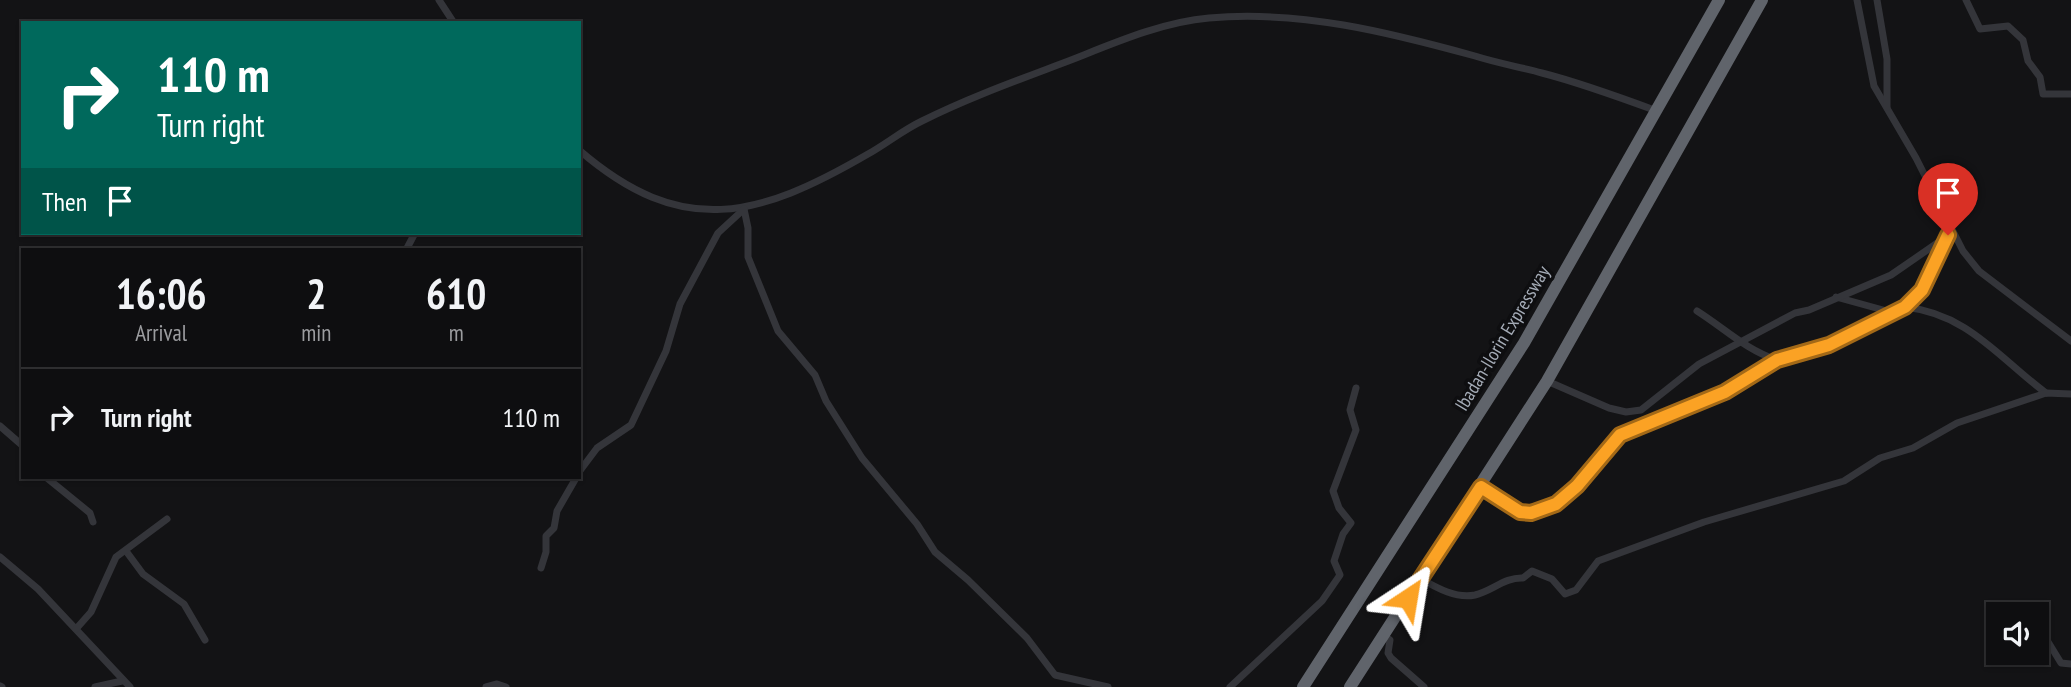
<!DOCTYPE html>
<html lang="en">
<head>
<meta charset="utf-8">
<style>
	body { margin:0; font-family:"PT Sans Narrow",sans-serif; background:#1c1c1e; color:#f1f3f6; height:100vh; display:flex; flex-direction:column; font-size:26px; white-space:nowrap }
	* { box-sizing:border-box; margin:0 }
	p { font-size:23px; color:#9b9c9f }
	.icon { flex:none; width:38px; height:38px; fill:none; stroke:currentColor; stroke-width:2; stroke-linecap:round; stroke-linejoin:round }
	.map { position:relative; flex:1; overflow:hidden }
	.sheet { position:absolute; left:21px; top:248px; width:560px; height:231px; display:flex; flex-direction:column; background:#0e0e10; border-radius:0px; box-shadow:0 2px 5px #0004,0 0 0 2px #2e2e30 }
	.sheet>* { flex:none }
	.banner { position:absolute; left:21px; top:21px; width:560px; height:214px; border-radius:0px; box-shadow:0 2px 5px #0004,0 0 0 2px #2e2e30; background:#00695c; color:#fff; overflow:hidden }
	.tools { position:absolute; left:1986px; top:602px; display:grid; gap:14px }
	.tools a { display:grid; place-items:center; width:63px; height:63px; border-radius:0px; background:#0e0e10; box-shadow:0 2px 5px #0004,0 0 0 2px #2e2e30; font-size:35px }
	.pin { position:absolute; display:grid; place-items:center; width:60px; height:60px; color:#fff; margin:-72px -30px; border-radius:50% 50% 50% 0; rotate:-45deg; box-shadow:0 0 7px #0007 }
	.pin .icon { rotate:45deg }
	.me { position:absolute; width:77px; margin:-38px; rotate:33deg; stroke-linejoin:round; filter:drop-shadow(0 0 5px #0008) }
	.turn { display:flex; align-items:center; gap:24px; height:147px; padding:0 21px; font-size:32px }
	.turn .icon { width:91px; height:91px; stroke-width:2.5 }
	.turn b { display:block; font-size:49px; line-height:60px }
	.then { display:flex; align-items:center; height:66px; padding:0 21px; background:#0003; gap:14px; font-size:26px }
	.eta { display:flex; justify-content:space-evenly; align-items:center; height:119px; text-align:center }
	.eta b { font-size:42px; font-weight:700; line-height:49px }
	ul { padding:0; list-style:none }
	li { display:flex; align-items:center; gap:21px; height:98px; padding:0 21px; border-top:2px solid #2e2e30 }
	li div { flex:1 }
	li b { display:block; font-size:26px }
	li em { font-style:normal }
	.map>svg:first-child { display:block }
	.lines { fill:none; stroke-linecap:round; stroke-linejoin:round }
	.street { stroke:#34353a; stroke-width:7 }
	.highway { stroke:#60646b; stroke-width:12 }
	.route-casing { stroke:#a36917; stroke-width:18 }
	.route { stroke:#fba224; stroke-width:12 }
	.labels { text-anchor:middle; stroke-width:7; stroke-linejoin:round; paint-order:stroke }
	.street-label { font-size:19px; fill:#a4abb6; stroke:#0e0e10 }
</style>
</head>
<body>
<div class="map">
<svg width="2071" height="687" viewBox="0 0 2071 687">
	<rect width="100%" height="100%" fill="#131315"/>
	<g class="lines">
		<!-- street -->
		<g class="street">
			<polyline points="439,0 454,23"/>
			<polyline points="1857,0 1874,86 1916,158 1963,251 1979,271 2071,341"/>
			<polyline points="1877,0 1887,59 1887,107"/>
			<polyline points="1966,0 1980,29 2008,26 2023,40 2028,61 2040,77 2043,94 2071,94"/>
			<path d="M579,150C682,239 758,218 868,154C886,144 903,130 922,121C970,97 1021,79 1071,60C1114,43 1162,22 1209,18C1300,10 1388,32 1475,56C1497,63 1520,67 1542,73C1581,83 1619,97 1657,111"/>
			<polyline points="744,209 748,228 748,257 778,331 815,375 826,401 862,458 917,524 935,552 968,580 1027,638 1055,675 1108,687"/>
			<polyline points="406,250 415,233"/>
			<polyline points="1836,297 1894,313"/>
			<path d="M1905,307C1968,314 1998,357 2046,393"/>
			<path d="M1697,311C1724,328 1746,350 1777,360"/>
			<polyline points="1547,381 1609,408 1626,412 1641,410 1699,364 1795,313 1809,310 1891,275 1946,237"/>
			<polyline points="0,426 23,446"/>
			<polyline points="579,472 597,448 631,425 666,351 680,304 718,233 744,209"/>
			<polyline points="47,478 90,513 93,522"/>
			<polyline points="1481,487 1520,512 1531,513 1556,504 1577,486 1620,435 1725,392 1777,360 1829,345 1905,307 1922,290 1932,272 1950,226"/>
			<polyline points="126,551 143,574 184,604 205,640"/>
			<polyline points="0,557 38,589 130,687"/>
			<polyline points="541,568 546,552 546,536 554,528 557,511 576,478"/>
			<path d="M1421,579C1437,588 1456,599 1475,595C1492,591 1505,577 1523,578L1532,571L1552,579L1565,594L1576,590L1598,561L1704,522L1844,481L1880,458L1913,448L1957,423L2046,393L2071,394"/>
			<polyline points="76,629 91,612 116,557 167,519"/>
			<polyline points="2042,632 2061,663 2071,664"/>
			<polyline points="1384,636 1390,640 1388,653 1391,658 1424,687"/>
			<polyline points="0,686 2,687"/>
			<polyline points="95,687 122,681"/>
			<polyline points="486,687 497,684 506,687"/>
			<polyline points="1230,687 1322,601 1340,575 1334,561 1343,534 1351,523 1339,508 1333,491 1356,430 1350,410 1356,388"/>
		</g>
		<!-- highway -->
		<g class="highway">
			<polyline points="1303,687 1524,343 1719,0"/>
			<polyline points="1350,687 1547,381 1762,0"/>
		</g>
	</g>
	<g class="lines">
		<defs>
			<polyline id="route" points="1408,598 1481,487 1520,512 1531,513 1556,504 1577,486 1620,435 1725,392 1777,360 1829,345 1905,307 1922,290 1948,235"/>
		</defs>
		<!-- route casing -->
		<use href="#route" class="route-casing"/>
		<!-- route -->
		<use href="#route" class="route"/>
	</g>
	<g class="labels">
		<!-- street labels -->
		<g class="street-label">
			<text transform="translate(1502 338) rotate(-59)" y="7">Ibadan-Ilorin Expressway</text>
		</g>
	</g>
</svg>
<div class="tools">
<a><svg class="icon" aria-label="sound" viewBox="0 0 24 24"><path d="M4 9h4l5-4v14l-5-4H4zM17 9q2 3 0 6"/></svg></a>
</div>
<div class="pin" style="left:1948px;top:235px;background:#d93025"><svg class="icon" aria-label="arrive" viewBox="0 0 24 24"><path d="M6 21V4h12l-3 4 3 4H6"/></svg></div>
<svg class="me" style="left:1408px;top:598px" viewBox="-20 -20 40 40"><path d="M0-17L14 15 0 8-14 15z" fill="#fba224" stroke="#fff" stroke-width="4"/></svg>
<div class="banner">
<div class="turn"><svg class="icon" aria-label="right" viewBox="0 0 24 24"><path d="M7 20v-9h11M14 6l5 5-5 5"/></svg><div><b>110 m</b>Turn right</div></div>
<div class="then">Then<svg class="icon" aria-label="arrive" viewBox="0 0 24 24"><path d="M6 21V4h12l-3 4 3 4H6"/></svg></div>
</div>
<section class="sheet">
<div class="eta">
<div><b>16:06</b><p>Arrival</p></div>
<div><b>2</b><p>min</p></div>
<div><b>610</b><p>m</p></div>
</div>
<ul>
<li><svg class="icon" aria-label="right" viewBox="0 0 24 24"><path d="M7 20v-9h11M14 6l5 5-5 5"/></svg><div><b>Turn right</b></div><em>110 m</em></li>
</ul>
</section>
</div>
</body>
</html>
